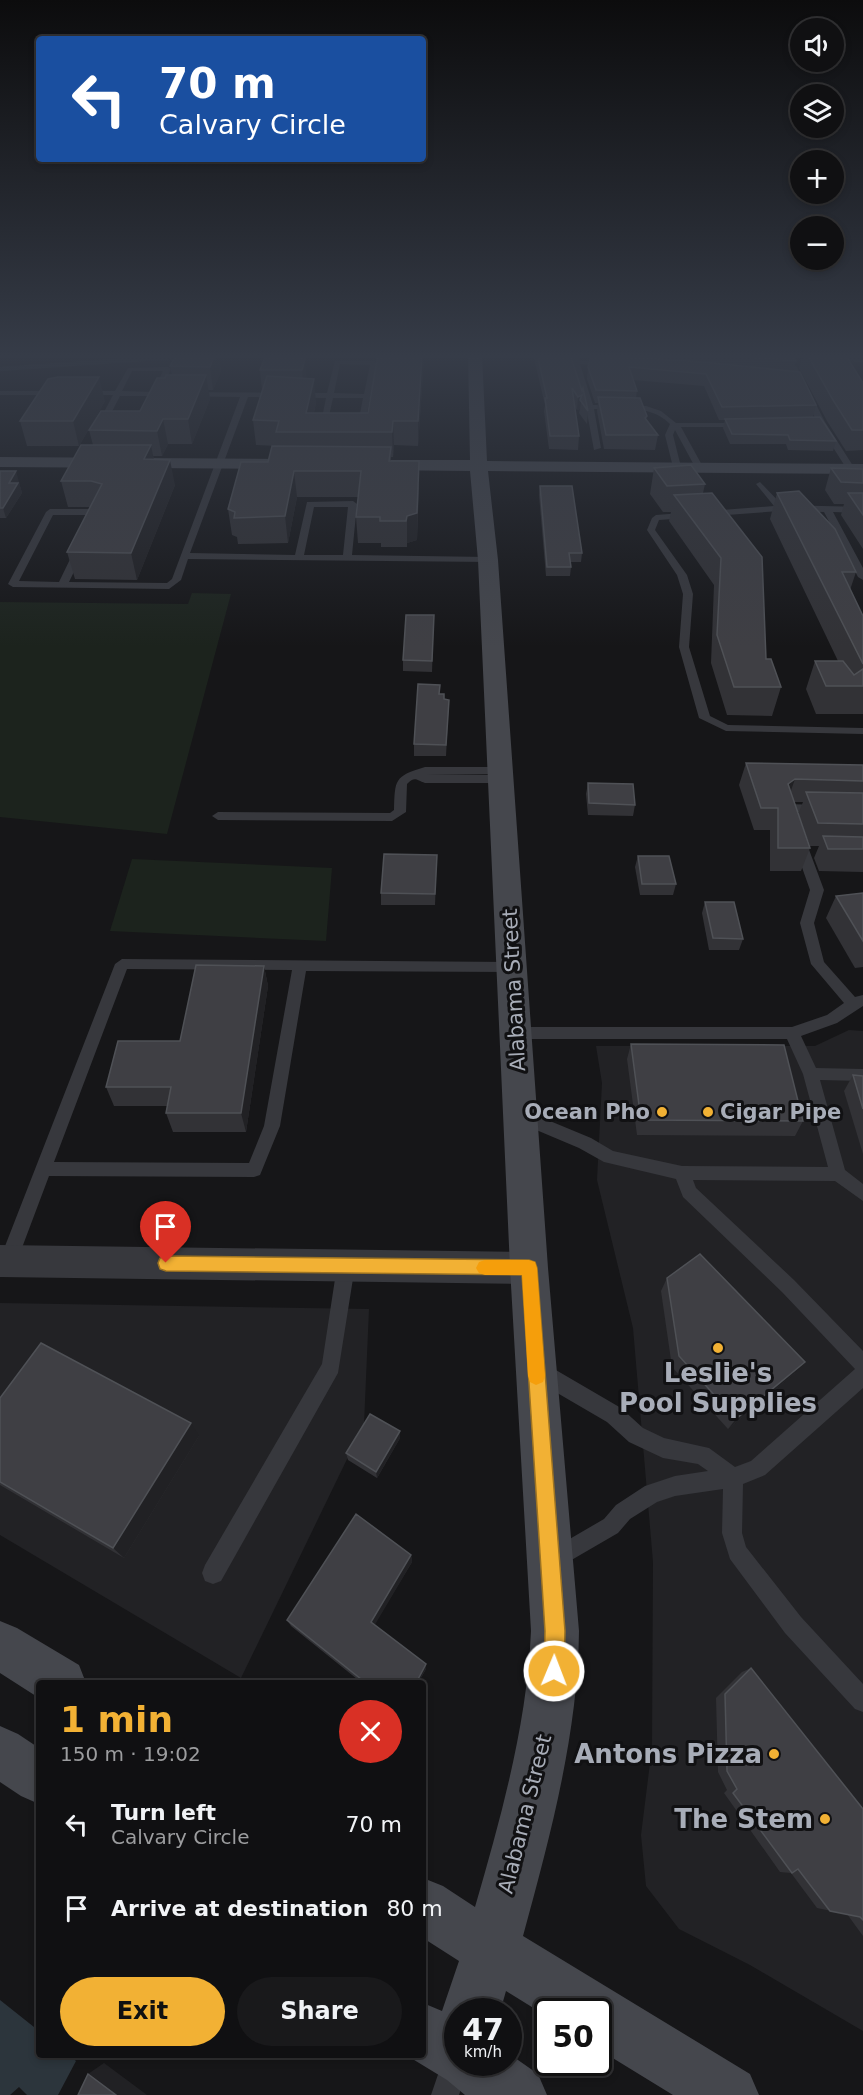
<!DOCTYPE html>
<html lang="en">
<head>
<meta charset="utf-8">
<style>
	body { margin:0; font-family:"DejaVu Sans",sans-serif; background:#19191b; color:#f1f3f6; height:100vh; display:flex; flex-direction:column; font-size:22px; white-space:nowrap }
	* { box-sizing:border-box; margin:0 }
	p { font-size:20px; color:#9c9d9f }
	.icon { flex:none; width:33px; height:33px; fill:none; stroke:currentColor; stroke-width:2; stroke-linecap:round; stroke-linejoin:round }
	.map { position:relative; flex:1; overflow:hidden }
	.sheet { position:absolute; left:36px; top:1680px; width:390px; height:378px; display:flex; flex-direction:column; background:#101012; border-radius:6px; box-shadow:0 3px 9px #0003,0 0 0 2px #303032 }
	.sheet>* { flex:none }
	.hud { position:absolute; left:36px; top:36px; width:390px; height:126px; border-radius:6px; box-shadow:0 3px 9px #0003,0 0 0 2px #303032; background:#1a4fa0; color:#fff; overflow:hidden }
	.controls { position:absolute; left:790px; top:18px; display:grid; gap:12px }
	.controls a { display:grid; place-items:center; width:54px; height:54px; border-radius:50%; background:#101012; box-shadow:0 3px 9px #0003,0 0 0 2px #303032; font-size:30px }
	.speed { position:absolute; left:444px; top:1998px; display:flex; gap:12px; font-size:30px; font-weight:700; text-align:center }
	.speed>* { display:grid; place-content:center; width:78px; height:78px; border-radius:50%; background:#101012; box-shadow:0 3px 9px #0003,0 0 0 2px #303032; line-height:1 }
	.speed small { font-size:15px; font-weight:400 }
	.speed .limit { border:3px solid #111; border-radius:9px; background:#fff; color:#111 }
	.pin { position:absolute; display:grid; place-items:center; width:51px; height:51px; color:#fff; margin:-62px -26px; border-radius:50% 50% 50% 0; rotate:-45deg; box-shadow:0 0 6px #0007 }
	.pin .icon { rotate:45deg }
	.me { position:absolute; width:66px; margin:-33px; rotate:1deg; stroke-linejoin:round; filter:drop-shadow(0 0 4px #0008) }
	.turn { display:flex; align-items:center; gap:21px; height:126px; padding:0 24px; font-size:27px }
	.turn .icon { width:78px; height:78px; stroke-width:2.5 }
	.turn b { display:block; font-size:42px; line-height:51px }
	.round { display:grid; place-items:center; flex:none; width:63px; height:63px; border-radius:32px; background:#19191b }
	.overview { display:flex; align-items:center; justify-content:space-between; height:102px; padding:0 24px }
	h1 { font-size:36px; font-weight:700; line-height:45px; color:#f2b134 }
	.action { display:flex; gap:12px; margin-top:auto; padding:12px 24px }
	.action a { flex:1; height:69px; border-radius:36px; background:#f2b134; color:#111; font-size:24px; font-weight:700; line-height:69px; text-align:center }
	.action a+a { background:#19191b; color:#f1f3f6 }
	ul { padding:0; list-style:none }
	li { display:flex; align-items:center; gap:18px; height:84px; padding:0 24px }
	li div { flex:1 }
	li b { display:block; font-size:22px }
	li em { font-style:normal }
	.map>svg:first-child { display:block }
	.built { fill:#222225 }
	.green { fill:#1c231d }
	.water { fill:#2c353c }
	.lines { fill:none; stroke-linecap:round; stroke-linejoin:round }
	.stream { stroke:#2c353c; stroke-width:4.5 }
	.lane { fill:#37383d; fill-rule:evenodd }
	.street { fill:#37383d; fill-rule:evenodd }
	.secondary { fill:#45474d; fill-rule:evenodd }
	.wall { fill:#323236 }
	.shaded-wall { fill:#212124 }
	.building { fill:#3f3f44; stroke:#4f5156; stroke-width:1.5 }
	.route { fill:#f2b134; stroke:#9d7322; stroke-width:1.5 }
	.slow { fill:#f59e0b }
	.poi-dot { fill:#f2b134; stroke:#111113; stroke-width:2 }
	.labels { text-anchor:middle; stroke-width:6; stroke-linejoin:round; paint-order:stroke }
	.street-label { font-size:21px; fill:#a8adb8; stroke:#111113 }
	.poi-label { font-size:21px; font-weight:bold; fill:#a8adb8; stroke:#111113; text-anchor:end }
	.near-poi-label { font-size:26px; font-weight:bold; fill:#a8adb8; stroke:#111113; text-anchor:end }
</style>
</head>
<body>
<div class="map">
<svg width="863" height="2095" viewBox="0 0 863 2095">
	<rect width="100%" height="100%" fill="#161618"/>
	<!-- built -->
	<g class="built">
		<polygon points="849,1030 863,1031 863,2031 750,1965 679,1929 646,1886 641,1835 652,1747 653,1562 633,1328 597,1180 602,1083 596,1046 815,1046"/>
		<polygon points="0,1303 369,1309 364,1424 241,1678 0,1535"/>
	</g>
	<!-- green -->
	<g class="green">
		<polygon points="192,593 231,594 167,834 0,817 0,602 188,604"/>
		<polygon points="132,859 332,868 326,941 110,931"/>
	</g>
	<!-- water -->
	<polygon class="water" points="0,2000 39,2031 39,2055 69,2055 76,2061 58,2095 27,2095 19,2087 10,2095 0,2095"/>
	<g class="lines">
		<!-- stream -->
		<g class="stream">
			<polyline points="840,358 863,360"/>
			<polyline points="0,369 186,356"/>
		</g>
		<!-- lane -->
		<g class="lane">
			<path d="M577,354L579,360L613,364L610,366L580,364L593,405L646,406L661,411L676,423H743L747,425L743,427H681L703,467L699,469L695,467L675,430L673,435L681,467L677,469L673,467L665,435L670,424C651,404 619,409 594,409L601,448L594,450L586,407L571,355Z"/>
			<path d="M335,361H374L377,363L363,433H319L326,398L248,397L190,553L295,555L307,502L353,501L357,504L352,555L488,557L491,558V562L188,559L181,580L169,589L13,587L8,584L46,512L50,509H98L102,512L96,524L93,525L89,522L92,515H53L19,581L59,582L75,549L80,546L85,549L69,582L167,583L172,579L240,397L158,396L140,431H99L95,429L113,395H84L81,391H115L128,368L168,367L171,369L160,392L327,393ZM340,364L370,365L364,394L334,393ZM132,371H163L153,392L122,391ZM120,396H150L134,427H104ZM333,398H363L357,429H326ZM314,507H348L343,555H304Z"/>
			<polygon points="794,365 797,367 825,422 855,469 854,471 848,471 817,422 791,367"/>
			<polygon points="0,391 60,391 64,393 60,395 0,395"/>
			<polygon points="760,482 782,505 863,507 863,513 833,512 863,568 863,580 858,577 824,512 780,511 659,520 655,530 687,575 693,594 689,647 710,716 728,725 863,728 863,734 726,731 699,718 679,647 683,594 677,575 647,530 652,518 656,515 774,506 756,484"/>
			<path d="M425,767H501L507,771L505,774L427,775H502L508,779L502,783H425C416,780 415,776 407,784L406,812L392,821L218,820L212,816L218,812L390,813L394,810C395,780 394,776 425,767Z"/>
			<polygon points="787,804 820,805 826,809 820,813 795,812 824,890 814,923 824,962 855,997 863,995 863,1006 837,1023 801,1036 816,1068 863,1069 863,1081 820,1080 845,1170 863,1184 863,1201 835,1181 693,1180 696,1188 794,1280 863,1351 863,1388 765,1475 743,1484 742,1533 746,1547 801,1617 863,1684 863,1712 855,1709 785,1633 730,1559 722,1533 723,1489 675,1496 657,1502 630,1519 618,1533 556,1569 549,1565 545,1558 549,1551 604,1519 616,1505 645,1486 675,1476 708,1471 698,1464 663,1458 629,1442 607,1422 535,1380 533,1373 535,1366 542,1364 549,1366 621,1408 643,1428 664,1438 709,1448 735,1467 751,1461 855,1369 782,1292 683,1197 676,1179 604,1162 579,1148 515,1121 513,1116 515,1111 521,1109 591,1138 613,1151 682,1166 828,1167 803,1074 787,1039 517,1039 512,1037 510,1033 512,1029 517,1027 792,1027 827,1015 844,1003 811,964 800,923 810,890 781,808"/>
			<path d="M122,959L512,962L519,967L512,972L306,971L280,1126L260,1175L254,1177L49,1176L17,1261L14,1267L8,1269L2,1267L0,1259L115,964ZM127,969L292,970L264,1126L249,1163L54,1162Z"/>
			<polygon points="346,1258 352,1260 355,1266 338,1373 221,1581 213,1584 205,1581 202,1573 205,1565 322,1364 337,1266 340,1260"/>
			<polygon points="455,2050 458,2052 458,2062 469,2064 459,2095 431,2095 445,2054"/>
		</g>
		<!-- street -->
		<polygon class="street" points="0,1245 529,1252 541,1256 547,1268 541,1280 529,1284 0,1277"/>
		<!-- secondary -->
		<g class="secondary">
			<path d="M468,354H482L487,461L863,464V474L488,471L498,560L548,1268L579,1631C578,1734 550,1837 523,1936L750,2074L759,2095H673L598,2049V2012H548V2017L506,1991L500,2012H458V2062H508V2053L538,2074L547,2095H465L447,2080L406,2055H423V2003L442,2011L459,1961L423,1938V1878L443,1886L475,1907C501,1817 527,1725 531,1631L510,1268L478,560L470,471L374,470L368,469L365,465L368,461L374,460H470Z"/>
			<polygon points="0,457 286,459 292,460 295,464 292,468 286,469 0,467"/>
			<polygon points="0,1621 17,1628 79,1665 86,1683 39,1683 39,1698 0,1673"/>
			<polygon points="0,1726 18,1734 39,1748 39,1804 21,1796 0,1782"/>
		</g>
	</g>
	<!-- wall -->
	<g class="wall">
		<polygon points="177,354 218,354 221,371 213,390 208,390 210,399 192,444 168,444 162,456 153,456 154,459 175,485 137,580 75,579 67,552 90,507 68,507 61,481 93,445 89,430 140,411 165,378 172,375 170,366"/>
		<polygon points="533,354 570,354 588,411 587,424 579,413 580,409 577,410 575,407 579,436 578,450 549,449 544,411 545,405"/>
		<polygon points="592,354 792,354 796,361 793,371 816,405 813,417 836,441 833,451 788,450 786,444 730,444 723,428 725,420 719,420 704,386 633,380 637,391 636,398 647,416 646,420 658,435 655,450 604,449 597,411 598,403 595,403 587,379 588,367"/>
		<polygon points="803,354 845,354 863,383 863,450 846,451 827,421 799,368"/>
		<polygon points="424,359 418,446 394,445 393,457 391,457 391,461 419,486 417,540 407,543 407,547 381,547 381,543 358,543 356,517 358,497 297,497 288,543 238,544 237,537 232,535 228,509 268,462 278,446 256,445 253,420 262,390 260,370 305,364 306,378 316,402 314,413 368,413"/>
		<polygon points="105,401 79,446 27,446 20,421"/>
		<polygon points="654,468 705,484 703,493 766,659 781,687 772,716 727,715 711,663 714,585 669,521 671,512 663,512 650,494"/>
		<polygon points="831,468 863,469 863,549 841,515 844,504 834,504 825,490"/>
		<polygon points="0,471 19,482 19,483 22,493 6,518 0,518"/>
		<polygon points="540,486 582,553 581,562 570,562 571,567 570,576 546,576 539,495"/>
		<polygon points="777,493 856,572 850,590 863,616 863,714 816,714 806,689 815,661 838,661 770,519"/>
		<polygon points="434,615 432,672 403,671 403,660"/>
		<polygon points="439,694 444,699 449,700 446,756 414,756 414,744"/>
		<polygon points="746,763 863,765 863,872 819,871 814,858 819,846 810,846 798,814 803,802 794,802 810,848 801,871 770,871 770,830 754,830 739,785"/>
		<polygon points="588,783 635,805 633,816 588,815 586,794"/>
		<polygon points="437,855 435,905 381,905 381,893"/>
		<polygon points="638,856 676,884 673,895 640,895 635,867"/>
		<polygon points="863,893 863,967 855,968 826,918 836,896"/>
		<polygon points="705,902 743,939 739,950 709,950 702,913"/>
		<polygon points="264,966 268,986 246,1132 173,1132 166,1113 167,1106 114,1106 106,1087 180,1041"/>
		<polygon points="631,1044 803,1121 795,1136 637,1135 627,1059"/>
		<polygon points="853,1075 863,1076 863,1154 844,1091"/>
		<polygon points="667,1278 795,1373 728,1429 672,1367 661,1291"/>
		<polygon points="0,1398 199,1436 124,1558 0,1485"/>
		<polygon points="400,1438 377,1478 348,1460 346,1453"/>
		<polygon points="411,1555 412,1562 374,1625 426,1669 418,1683 362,1683 291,1626 287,1620"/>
		<polygon points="751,1668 863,1809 863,1936 847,1914 817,1908 791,1873 780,1872 724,1793 727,1790 718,1772 716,1698 742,1672"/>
	</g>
	<!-- shaded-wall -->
	<g class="shaded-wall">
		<polygon points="215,354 218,354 221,371 213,390 210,367"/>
		<polygon points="301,354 308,354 305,364 307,379 304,391 302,370 299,359"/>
		<polygon points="422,354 424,354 424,359 418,446 418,421"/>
		<polygon points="206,375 210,399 192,444 188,419"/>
		<polygon points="99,377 105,401 79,446 73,421"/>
		<polygon points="314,379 316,402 310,432 306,413"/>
		<polygon points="582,395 580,409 577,410 578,397"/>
		<polygon points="163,419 168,444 162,456 157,431"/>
		<polygon points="393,421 394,445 393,457 392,432"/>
		<polygon points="151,445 156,471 144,459"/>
		<polygon points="170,460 175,485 137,580 131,553"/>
		<polygon points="419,461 417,540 407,543 407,547 407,516"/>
		<polygon points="16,471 22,493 6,518 3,508 9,483"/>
		<polygon points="294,471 297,497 288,543 285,516"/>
		<polygon points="795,779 787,802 788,784"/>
		<polygon points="264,966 268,986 246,1132 241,1113"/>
		<polygon points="805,1362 795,1373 728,1429 736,1419"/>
		<polygon points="191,1423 199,1436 124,1558 113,1548"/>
		<polygon points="400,1431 400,1438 377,1478 376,1472"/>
		<polygon points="411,1555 412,1562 373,1628 371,1622"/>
		<polygon points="426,1664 426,1669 418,1683 416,1683"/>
		<polygon points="104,2063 147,2095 116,2095 88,2074"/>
	</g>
	<!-- building -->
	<g class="building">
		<polygon points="177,354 215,354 210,367 170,366"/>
		<polygon points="266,354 301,354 299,359 305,359 302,370 260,370"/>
		<polygon points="378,354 422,354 418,421 393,421 392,432 276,432 279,421 253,420 267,376 314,379 306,413 368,413"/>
		<polygon points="537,354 570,354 582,391 583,388 588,411 580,400 582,395 578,397 572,388 579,436 550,436 545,398 547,398"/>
		<polygon points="707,354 792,354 796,361"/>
		<polygon points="807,354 845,354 863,383 863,430 852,430 833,400"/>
		<polygon points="591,355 702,362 800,372 816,405 722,407 706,374 629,367 637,391 596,390 588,367"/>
		<polygon points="166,375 206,375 188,419 163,419 157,431 89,430 101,411 140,411 157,378 165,378"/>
		<polygon points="58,377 99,377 73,421 20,421 48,379"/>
		<polygon points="598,397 640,398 647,416 645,418 658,435 606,435"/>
		<polygon points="820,417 836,441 790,440 788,435 732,434 725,419"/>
		<polygon points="81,445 151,445 144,459 170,460 131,553 67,552 102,484 91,481 61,481"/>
		<polygon points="272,446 391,447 389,461 419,461 417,513 407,516 406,521 380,521 380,517 356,517 361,471 294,471 285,516 234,518 235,512 228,509 241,462 268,462"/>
		<polygon points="691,465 705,484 667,486 654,468"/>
		<polygon points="831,468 863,469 863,483 841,482"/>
		<polygon points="0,471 16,471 9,483 18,483 3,508 0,508"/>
		<polygon points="540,486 572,486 582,553 569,553 571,567 547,567"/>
		<polygon points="799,491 835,529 856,572 842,572 863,616 863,664 777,493"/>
		<polygon points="712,493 762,557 766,659 771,659 781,687 734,687 717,635 721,558 674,495"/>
		<polygon points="848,493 863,493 863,515"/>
		<polygon points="406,615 434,615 432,661 403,660"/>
		<polygon points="815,661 843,661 854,675 863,669 863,686 826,686"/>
		<polygon points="418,684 440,685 439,694 444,694 444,699 449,700 446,745 414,744"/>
		<polygon points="746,763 863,765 863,781 795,779 788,784 810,848 778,848 778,808 761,808"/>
		<polygon points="588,783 633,784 635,805 589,803"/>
		<polygon points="806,792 863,793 863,824 818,823"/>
		<polygon points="823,836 863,837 863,849 828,849"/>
		<polygon points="384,854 437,855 435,894 381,893"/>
		<polygon points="638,856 669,856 676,884 642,884"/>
		<polygon points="863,893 863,941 836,896"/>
		<polygon points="705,902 734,902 743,939 713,938"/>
		<polygon points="196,965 264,966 241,1113 166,1113 171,1087 106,1087 118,1041 180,1041"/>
		<polygon points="631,1044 784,1045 803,1121 641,1120"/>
		<polygon points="853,1075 863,1076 863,1109"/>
		<polygon points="700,1254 805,1362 736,1419 679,1356 667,1278"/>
		<polygon points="41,1343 191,1423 113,1548 0,1482 0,1398"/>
		<polygon points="370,1414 400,1431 376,1472 346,1453"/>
		<polygon points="356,1514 411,1555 371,1622 426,1664 416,1683 366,1683 287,1620"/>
		<polygon points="751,1668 863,1809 863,1920 860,1917 830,1911 798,1869 792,1873 733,1793 737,1789 727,1771 725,1694"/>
		<polygon points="88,2074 116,2095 78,2095"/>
	</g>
	<!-- sky -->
	<linearGradient id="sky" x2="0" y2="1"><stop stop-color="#0c0c0d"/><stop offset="0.55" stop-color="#363c48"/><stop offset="1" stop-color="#363c48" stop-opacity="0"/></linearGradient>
	<rect width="863" height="647" fill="url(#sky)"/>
	<!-- route -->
	<polygon class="route" points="166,1256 529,1260 535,1262 537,1268 565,1631 564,1671 561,1678 554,1681 547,1678 544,1671 545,1631 522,1275 166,1271 160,1269 158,1263 160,1258"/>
	<!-- slow -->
	<polygon class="slow" points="485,1260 529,1260 535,1262 537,1268 545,1376 543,1382 536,1385 530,1382 528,1376 522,1275 485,1275 479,1273 476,1268 479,1262"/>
	<!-- markers -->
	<g class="poi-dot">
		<circle cx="662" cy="1112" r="6"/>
		<circle cx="708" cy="1112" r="6"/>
		<circle cx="718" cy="1348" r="6"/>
		<circle cx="774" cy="1754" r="6"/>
		<circle cx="825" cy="1819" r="6"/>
	</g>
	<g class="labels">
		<!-- street labels -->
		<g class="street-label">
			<text transform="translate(514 990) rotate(-93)" y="7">Alabama Street</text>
			<text transform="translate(525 1814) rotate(-76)" y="7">Alabama Street</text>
		</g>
		<!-- poi labels -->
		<g class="poi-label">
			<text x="650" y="1119">Ocean Pho</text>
			<text x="720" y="1119" text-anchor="start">Cigar Pipe</text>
		</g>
		<!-- near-poi labels -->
		<g class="near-poi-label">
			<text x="718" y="1382" text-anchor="middle">Leslie's<tspan x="718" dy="30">Pool Supplies</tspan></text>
			<text x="762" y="1763">Antons Pizza</text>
			<text x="813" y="1828">The Stem</text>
		</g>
	</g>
</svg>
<div class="controls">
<a><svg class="icon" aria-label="sound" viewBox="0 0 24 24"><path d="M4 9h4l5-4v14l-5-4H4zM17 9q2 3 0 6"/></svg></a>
<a><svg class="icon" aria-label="layers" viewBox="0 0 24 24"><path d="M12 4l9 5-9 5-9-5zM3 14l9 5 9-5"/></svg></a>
<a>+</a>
<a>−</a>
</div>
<div class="speed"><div>47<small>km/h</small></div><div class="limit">50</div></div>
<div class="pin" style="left:166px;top:1263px;background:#d93025"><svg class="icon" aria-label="arrive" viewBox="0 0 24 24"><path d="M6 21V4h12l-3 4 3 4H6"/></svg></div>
<svg class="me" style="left:554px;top:1671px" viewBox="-20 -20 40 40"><circle r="17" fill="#f2b134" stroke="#fff" stroke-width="3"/><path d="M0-11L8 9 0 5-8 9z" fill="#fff"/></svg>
<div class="hud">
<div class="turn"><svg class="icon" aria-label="left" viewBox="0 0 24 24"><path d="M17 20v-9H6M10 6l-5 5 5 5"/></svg><div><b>70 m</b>Calvary Circle</div></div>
</div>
<section class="sheet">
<div class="overview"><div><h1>1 min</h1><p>150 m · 19:02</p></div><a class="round" style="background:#d93025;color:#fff"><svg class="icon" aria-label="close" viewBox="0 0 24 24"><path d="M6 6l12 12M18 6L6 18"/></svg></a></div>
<ul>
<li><svg class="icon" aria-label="left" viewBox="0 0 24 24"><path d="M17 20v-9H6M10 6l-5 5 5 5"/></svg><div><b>Turn left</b><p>Calvary Circle</p></div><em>70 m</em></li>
<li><svg class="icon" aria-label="arrive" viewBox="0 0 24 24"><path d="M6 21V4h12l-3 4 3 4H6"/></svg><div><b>Arrive at destination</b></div><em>80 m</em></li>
</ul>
<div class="action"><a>Exit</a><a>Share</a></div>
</section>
</div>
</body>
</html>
